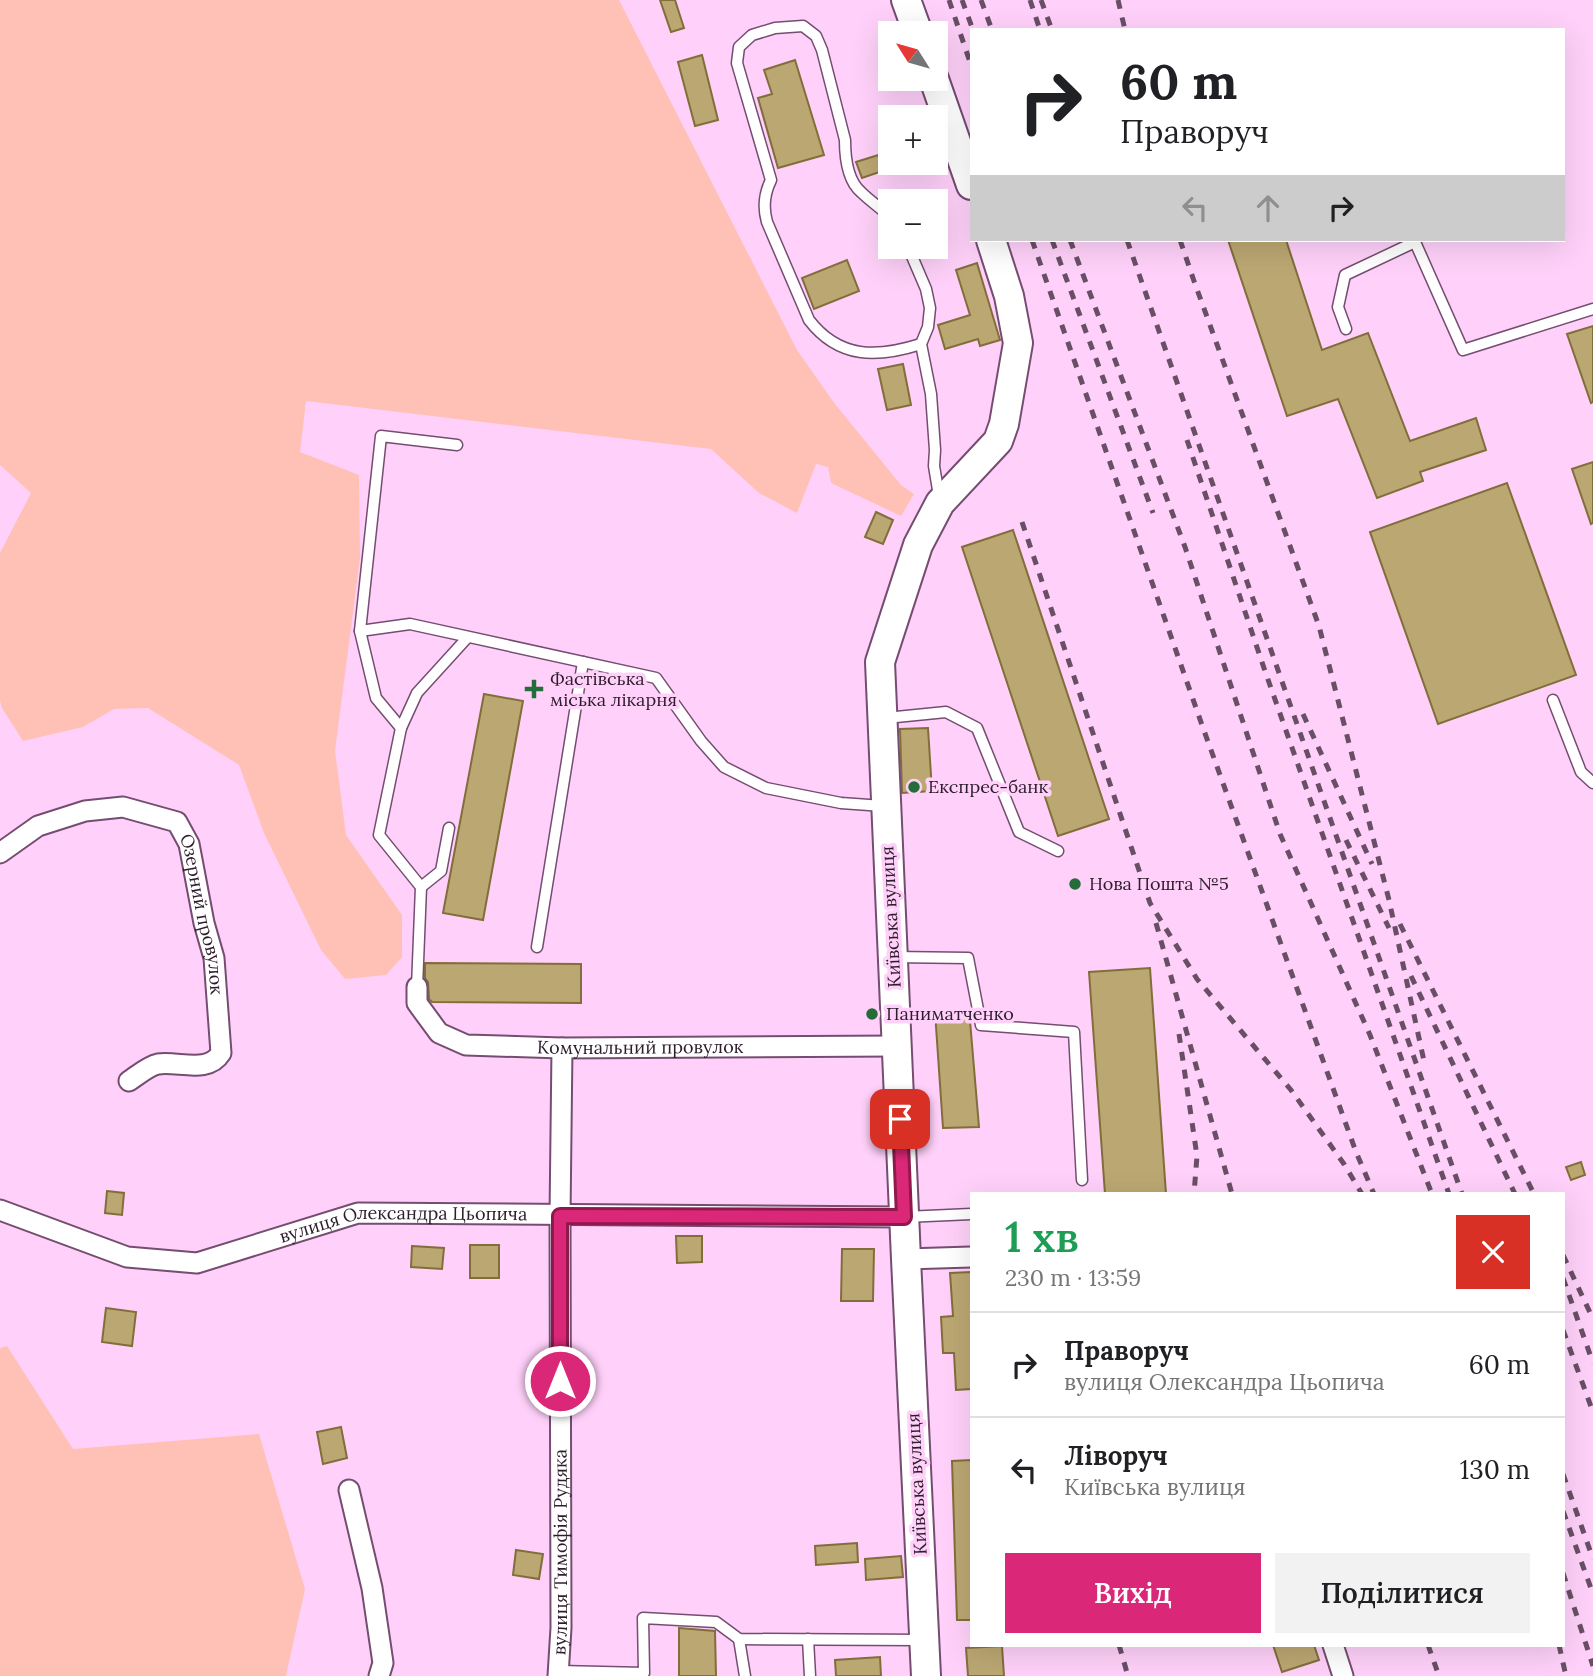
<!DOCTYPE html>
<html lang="uk">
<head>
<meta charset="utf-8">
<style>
	body { margin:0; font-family:Lora,serif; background:#f2f2f2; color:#202124; height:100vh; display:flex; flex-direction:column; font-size:26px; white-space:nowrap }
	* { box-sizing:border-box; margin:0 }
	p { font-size:23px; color:#757577 }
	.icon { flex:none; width:38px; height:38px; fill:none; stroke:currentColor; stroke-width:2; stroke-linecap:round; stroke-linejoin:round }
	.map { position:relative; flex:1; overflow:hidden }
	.drawer { position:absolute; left:970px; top:1192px; width:595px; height:455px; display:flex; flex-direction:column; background:#fff; border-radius:0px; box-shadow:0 7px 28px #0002 }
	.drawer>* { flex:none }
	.guide { position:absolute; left:970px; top:28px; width:595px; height:214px; border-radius:0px; box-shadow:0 7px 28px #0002; background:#fff; color:#202124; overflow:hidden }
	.needle { width:46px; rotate:307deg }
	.fabs { position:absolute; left:878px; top:21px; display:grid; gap:14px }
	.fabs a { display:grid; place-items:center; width:70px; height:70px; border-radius:0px; background:#fff; box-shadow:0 7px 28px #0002; font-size:35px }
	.pin { position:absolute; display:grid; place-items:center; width:60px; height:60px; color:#fff; margin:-30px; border-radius:14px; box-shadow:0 4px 10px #0006 }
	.me { position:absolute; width:77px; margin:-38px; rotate:0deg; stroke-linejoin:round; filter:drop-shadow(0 0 5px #0008) }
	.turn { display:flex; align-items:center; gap:24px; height:147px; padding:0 35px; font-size:32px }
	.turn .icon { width:91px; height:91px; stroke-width:2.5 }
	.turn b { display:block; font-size:49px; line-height:60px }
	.lanes { display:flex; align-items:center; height:66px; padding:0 35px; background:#0003; justify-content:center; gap:35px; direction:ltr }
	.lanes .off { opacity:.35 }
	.round { display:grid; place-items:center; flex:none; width:74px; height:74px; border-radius:0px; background:#f2f2f2 }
	.headline { display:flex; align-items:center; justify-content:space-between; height:119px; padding:0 35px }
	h1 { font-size:42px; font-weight:600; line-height:52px; color:#1e9e55 }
	.action { display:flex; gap:14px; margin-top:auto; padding:14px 35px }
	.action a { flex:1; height:80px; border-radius:0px; background:#db2777; color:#fff; font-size:28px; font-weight:600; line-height:80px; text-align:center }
	.action a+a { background:#f2f2f2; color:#202124 }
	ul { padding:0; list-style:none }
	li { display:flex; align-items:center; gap:21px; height:105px; padding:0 35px; border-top:2px solid #e0e0e0 }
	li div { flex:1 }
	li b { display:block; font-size:26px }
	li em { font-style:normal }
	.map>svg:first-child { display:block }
	.green { fill:#ffc1b6 }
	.building { fill:#bba772; stroke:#816e3a; stroke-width:2 }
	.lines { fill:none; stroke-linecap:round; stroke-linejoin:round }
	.lane-casing { stroke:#744d70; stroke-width:13 }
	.street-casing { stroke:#744d70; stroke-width:23 }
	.secondary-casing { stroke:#744d70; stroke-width:32 }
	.lane { stroke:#fff; stroke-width:10 }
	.street { stroke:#fff; stroke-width:19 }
	.secondary { stroke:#fff; stroke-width:28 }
	.rail { stroke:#684f65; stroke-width:5; stroke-dasharray:9 9; stroke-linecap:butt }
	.route-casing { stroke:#8e194d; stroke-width:18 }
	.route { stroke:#db2777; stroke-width:12 }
	.poi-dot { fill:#246c39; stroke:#ffd1fa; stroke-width:2.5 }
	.labels { text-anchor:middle; stroke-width:7; stroke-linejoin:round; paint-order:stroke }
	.poi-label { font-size:18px; fill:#2d1c2b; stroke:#ffd1fa; text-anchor:start }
	.street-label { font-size:18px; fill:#2d1c2b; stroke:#ffd1fa }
</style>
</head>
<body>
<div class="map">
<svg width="1593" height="1676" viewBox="0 0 1593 1676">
	<rect width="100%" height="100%" fill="#ffd1fa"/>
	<!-- green -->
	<g class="green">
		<polygon points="0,0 619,0 797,350 835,404 901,485 914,494 901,516 831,483 828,467 816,464 797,513 759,493 711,449 306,401 300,452 359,475 360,558 335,751 346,835 402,915 402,957 386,975 345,979 321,950 264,833 239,765 148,708 114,709 83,727 23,741 2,708 0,701 0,553 31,493 0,465"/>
		<polygon points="7,1346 73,1449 259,1434 305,1589 286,1676 0,1676 0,1348"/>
	</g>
	<!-- building -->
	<g class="building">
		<polygon points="660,0 675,0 684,28 671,32"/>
		<polygon points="702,55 718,120 695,126 678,62"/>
		<polygon points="795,60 824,155 778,168 758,98 772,94 764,70"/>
		<polygon points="891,151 891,168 862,178 856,162"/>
		<polygon points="1228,240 1286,240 1322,350 1368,333 1410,441 1476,418 1486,450 1420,472 1423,481 1377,498 1338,399 1287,416"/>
		<polygon points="847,260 859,291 814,309 802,278"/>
		<polygon points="977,263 1000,340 980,346 978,339 945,349 938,325 970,315 956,270"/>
		<polygon points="1593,326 1593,402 1591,403 1567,334"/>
		<polygon points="903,364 911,405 887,410 878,369"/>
		<polygon points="1593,462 1593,523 1591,524 1572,469"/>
		<polygon points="1507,483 1576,675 1438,724 1370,532"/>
		<polygon points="876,512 893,520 883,544 865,537"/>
		<polygon points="1013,530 1109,819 1058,836 962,547"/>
		<polygon points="484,694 523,701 483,920 443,913"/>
		<polygon points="928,728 932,791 902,793 900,729"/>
		<polygon points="425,963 581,964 581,1003 432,1002 429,999 428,982 425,978"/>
		<polygon points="1150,968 1166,1194 1105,1194 1089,972"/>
		<polygon points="969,1009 979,1127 943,1128 935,1012"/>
		<polygon points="1581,1162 1585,1175 1571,1180 1566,1167"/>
		<polygon points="107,1191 124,1193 122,1215 105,1213"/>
		<polygon points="676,1236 702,1236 702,1262 677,1263"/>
		<rect x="470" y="1245" width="29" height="33"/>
		<polygon points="412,1246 444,1248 442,1269 411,1267"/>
		<polygon points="842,1249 874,1249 873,1301 841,1301"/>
		<polygon points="971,1272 971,1389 956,1390 954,1353 943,1353 941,1317 953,1316 950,1273"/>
		<polygon points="106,1308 136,1312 132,1346 102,1342"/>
		<polygon points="341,1427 347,1458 323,1464 317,1432"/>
		<polygon points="971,1460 971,1620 957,1620 952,1461"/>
		<polygon points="857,1543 858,1562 816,1565 815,1546"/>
		<polygon points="516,1550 543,1554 539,1579 513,1575"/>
		<polygon points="901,1556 903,1577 866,1580 865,1559"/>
		<polygon points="679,1628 715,1631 716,1676 679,1676"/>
		<polygon points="1273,1645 1314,1645 1319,1660 1282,1672"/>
		<polygon points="1002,1646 1004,1676 968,1676 966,1648"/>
		<polygon points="880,1657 881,1676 836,1676 835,1660"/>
	</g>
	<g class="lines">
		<defs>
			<g id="lane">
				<path d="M891,218C881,208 870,201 861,192C847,180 845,158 845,140L822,50L816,36L803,26L775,28L752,35L739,47L737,63L771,180C764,194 763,208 767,222L809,320C839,359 877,358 921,344"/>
				<polyline points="908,247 926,289 930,308 928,327 921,344 931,394 935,450 934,466 939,496"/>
				<polyline points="1346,329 1338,307 1345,275 1415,242 1463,350 1593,309"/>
				<polyline points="360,631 410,624 656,678 701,741 724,767 766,788 841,803 883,806"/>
				<polyline points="1553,700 1581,772 1593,783"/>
				<polyline points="886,718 946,712 977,728 1019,832 1058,851"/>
				<polyline points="401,728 417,693 467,638"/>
				<polyline points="421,887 441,871 449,828"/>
				<polyline points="537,947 583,662"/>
				<polyline points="893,957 968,958 981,1025 1074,1032 1082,1180"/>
				<polyline points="417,987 421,887 379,835 401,728 376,698 360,631 381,436 457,445"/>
				<polyline points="905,1217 971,1214"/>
				<polyline points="739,1639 745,1676"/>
				<polyline points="808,1639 810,1676"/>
				<polyline points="559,1671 644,1673 643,1618 716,1622 739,1639 923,1640"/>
			</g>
			<g id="street">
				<path id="s1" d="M0,853L38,826L85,811L123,807L177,822L189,844L204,923L214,958L221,1053C208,1074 179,1061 158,1064C148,1066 137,1076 129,1081"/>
				<path id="s2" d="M417,987V1003L439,1033L466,1045L562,1048L897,1046"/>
				<path id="s3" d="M0,1210L127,1257L197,1263L358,1213L904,1217"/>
				<polyline points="906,1259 971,1257"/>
				<polyline points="349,1490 372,1588 383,1663 379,1676"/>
				<polyline points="1333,1645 1343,1676"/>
				<path id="s4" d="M558,1676L561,1628L560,1216L562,1048"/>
			</g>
			<g id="secondary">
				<polyline points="906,0 918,33"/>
				<polyline points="934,79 971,185"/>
				<polyline points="926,1676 906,1259 880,662 918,545 940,503 998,441 1004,424 1018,343 1009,296 991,240"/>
			</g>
		</defs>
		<!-- lane casing -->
		<use href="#lane" class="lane-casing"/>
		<!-- street casing -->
		<use href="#street" class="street-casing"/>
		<!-- secondary casing -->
		<use href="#secondary" class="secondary-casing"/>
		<!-- lane -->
		<use href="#lane" class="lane"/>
		<!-- street -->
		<use href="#street" class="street"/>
		<!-- secondary -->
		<use href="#secondary" class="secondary"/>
		<!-- rail -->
		<g class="rail">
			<polyline points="949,0 971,65"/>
			<polyline points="962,0 973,30"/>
			<polyline points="981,0 992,30"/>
			<polyline points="1030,0 1040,30"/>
			<polyline points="1041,0 1052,30"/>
			<polyline points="1118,0 1125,30"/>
			<polyline points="1032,240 1202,725 1356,1152 1374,1194"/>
			<polyline points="1052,240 1153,513"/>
			<polyline points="1070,240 1185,547 1280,834 1370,1035 1432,1194"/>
			<polyline points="1127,240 1462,1194"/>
			<polyline points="1180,240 1194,281 1319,626 1389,900 1424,1061"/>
			<polyline points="1187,440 1265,671 1449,1194"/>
			<polyline points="1022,522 1150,903 1197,979 1291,1090 1344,1164 1362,1194"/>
			<polyline points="1303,714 1372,864"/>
			<polyline points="1346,840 1389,928"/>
			<polyline points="1156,923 1232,1194"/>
			<polyline points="1400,924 1534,1194"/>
			<polyline points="1411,976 1515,1194"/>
			<polyline points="1179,1034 1197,1156 1194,1194"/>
			<polyline points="1563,1255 1593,1319"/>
			<polyline points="1563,1278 1593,1363"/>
			<polyline points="1563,1330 1593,1412"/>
			<polyline points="1563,1474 1593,1559"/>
			<polyline points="1563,1511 1593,1594"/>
			<polyline points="1563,1573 1593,1666"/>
			<polyline points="1119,1645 1128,1676"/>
			<polyline points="1428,1645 1439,1676"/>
			<polyline points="1559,1645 1566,1676"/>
		</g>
	</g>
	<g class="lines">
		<defs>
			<polyline id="route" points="560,1381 560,1216 904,1217 900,1119"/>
		</defs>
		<!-- route casing -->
		<use href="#route" class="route-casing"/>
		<!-- route -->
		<use href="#route" class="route"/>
	</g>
	<!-- markers -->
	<g class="poi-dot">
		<path d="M530.5 678.5h7v7h7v7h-7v7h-7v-7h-7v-7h7z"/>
		<circle cx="914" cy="787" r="7"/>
		<circle cx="1075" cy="884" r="7"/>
		<circle cx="872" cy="1014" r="7"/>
	</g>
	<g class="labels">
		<!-- poi labels -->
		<g class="poi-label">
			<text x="550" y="685">Фастівська<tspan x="550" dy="21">міська лікарня</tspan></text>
			<text x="928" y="793">Експрес-банк</text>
			<text x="1089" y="890">Нова Пошта №5</text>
			<text x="886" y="1020">Паниматченко</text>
		</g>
		<!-- street labels -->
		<g class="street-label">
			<text dy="6" stroke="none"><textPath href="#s1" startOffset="287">Озерний провулок</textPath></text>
			<text transform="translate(891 917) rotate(-93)" y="6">Київська вулиця</text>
			<text dy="6" stroke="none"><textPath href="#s2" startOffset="257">Комунальний провулок</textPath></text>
			<text dy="6" stroke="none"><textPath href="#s3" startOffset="418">вулиця Олександра Цьопича</textPath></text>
			<text transform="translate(917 1484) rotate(-93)" y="6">Київська вулиця</text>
			<text dy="6" stroke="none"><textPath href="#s4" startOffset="124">вулиця Тимофія Рудяка</textPath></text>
		</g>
	</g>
</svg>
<div class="fabs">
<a><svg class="needle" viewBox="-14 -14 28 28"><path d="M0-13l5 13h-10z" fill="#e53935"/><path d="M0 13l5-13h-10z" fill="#757577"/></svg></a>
<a>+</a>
<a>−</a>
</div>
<div class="pin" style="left:900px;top:1119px;background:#d93025"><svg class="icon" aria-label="arrive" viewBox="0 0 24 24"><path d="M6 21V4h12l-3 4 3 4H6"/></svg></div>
<svg class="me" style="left:560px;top:1381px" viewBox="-20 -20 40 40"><circle r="17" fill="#db2777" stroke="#fff" stroke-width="3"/><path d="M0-11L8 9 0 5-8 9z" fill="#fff"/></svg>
<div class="guide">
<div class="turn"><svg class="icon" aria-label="right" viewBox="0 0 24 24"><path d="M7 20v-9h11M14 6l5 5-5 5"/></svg><div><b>60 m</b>Праворуч</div></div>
<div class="lanes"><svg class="icon off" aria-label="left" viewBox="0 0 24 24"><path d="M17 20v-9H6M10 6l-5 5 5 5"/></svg><svg class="icon off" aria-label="ahead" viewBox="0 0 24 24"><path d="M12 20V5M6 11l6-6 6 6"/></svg><svg class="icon" aria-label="right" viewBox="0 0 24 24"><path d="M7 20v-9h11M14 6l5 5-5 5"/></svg></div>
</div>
<section class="drawer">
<div class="headline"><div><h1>1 хв</h1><p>230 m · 13:59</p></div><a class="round" style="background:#d93025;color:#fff"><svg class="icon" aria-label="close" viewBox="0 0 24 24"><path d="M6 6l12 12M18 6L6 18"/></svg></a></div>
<ul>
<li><svg class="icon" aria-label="right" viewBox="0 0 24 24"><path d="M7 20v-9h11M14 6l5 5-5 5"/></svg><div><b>Праворуч</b><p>вулиця Олександра Цьопича</p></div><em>60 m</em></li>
<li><svg class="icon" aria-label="left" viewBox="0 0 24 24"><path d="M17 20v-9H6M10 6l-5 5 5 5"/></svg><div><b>Ліворуч</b><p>Київська вулиця</p></div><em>130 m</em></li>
</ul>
<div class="action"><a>Вихід</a><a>Поділитися</a></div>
</section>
</div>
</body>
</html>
